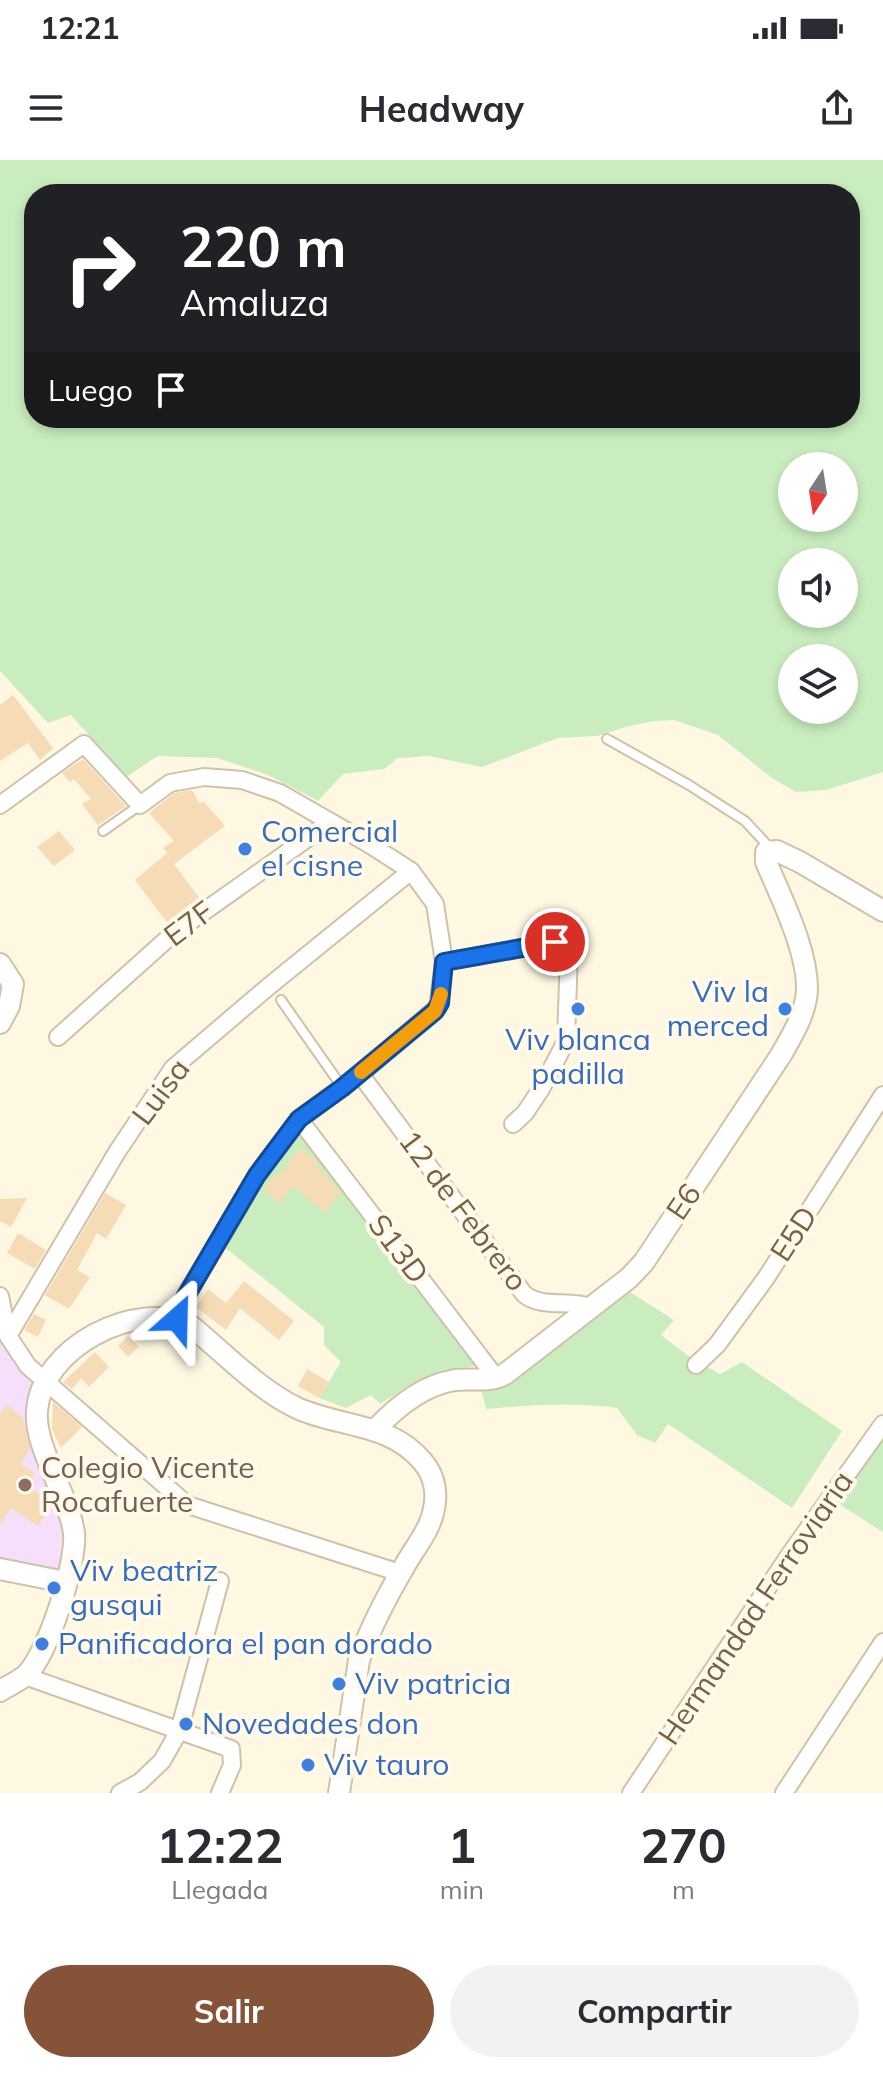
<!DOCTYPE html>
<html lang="es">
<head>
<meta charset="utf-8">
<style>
	body { margin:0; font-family:Mulish,sans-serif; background:#f2f2f3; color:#2b2b33; height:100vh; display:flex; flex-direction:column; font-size:30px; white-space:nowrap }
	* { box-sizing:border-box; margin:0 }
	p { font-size:26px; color:#7c7c81 }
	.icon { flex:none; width:44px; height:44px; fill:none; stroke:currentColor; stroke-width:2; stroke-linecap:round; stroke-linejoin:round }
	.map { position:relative; height:1633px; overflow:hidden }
	.drawer { display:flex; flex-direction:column; background:#fff; flex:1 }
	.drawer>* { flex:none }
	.banner { position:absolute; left:24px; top:24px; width:836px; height:244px; border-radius:32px; box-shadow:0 4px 12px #0003; background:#202124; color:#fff; overflow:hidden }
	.needle { width:52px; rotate:192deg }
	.fabs { position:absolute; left:778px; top:292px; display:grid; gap:16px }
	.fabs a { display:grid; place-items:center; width:80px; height:80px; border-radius:50%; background:#fff; box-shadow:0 4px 12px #0003; font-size:40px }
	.pin { position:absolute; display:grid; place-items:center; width:68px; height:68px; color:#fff; margin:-34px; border:4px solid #fff; border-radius:50%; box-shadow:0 2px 8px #0007 }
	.me { position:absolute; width:88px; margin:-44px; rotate:25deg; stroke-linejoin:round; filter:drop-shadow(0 0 6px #0008) }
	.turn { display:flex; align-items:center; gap:28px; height:168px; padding:0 24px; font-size:36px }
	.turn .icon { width:104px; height:104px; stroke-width:2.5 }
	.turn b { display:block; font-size:56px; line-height:68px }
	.then { display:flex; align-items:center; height:76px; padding:0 24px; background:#0003; gap:16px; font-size:30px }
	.eta { display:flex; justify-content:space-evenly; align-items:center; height:136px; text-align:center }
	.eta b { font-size:48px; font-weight:700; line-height:56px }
	.action { display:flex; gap:16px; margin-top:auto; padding:16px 24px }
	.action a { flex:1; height:92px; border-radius:48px; background:#855438; color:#fff; font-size:32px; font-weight:700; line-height:92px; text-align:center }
	.action a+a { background:#f2f2f3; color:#2b2b33 }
	.status { display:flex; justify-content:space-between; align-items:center; height:56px; padding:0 40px; background:#fff; direction:ltr }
	.status svg { height:22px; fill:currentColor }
	header { display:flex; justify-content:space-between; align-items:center; height:104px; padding:0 24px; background:#fff; font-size:36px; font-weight:700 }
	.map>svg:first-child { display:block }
	.education { fill:#f5dffa }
	.green { fill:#caedbf; fill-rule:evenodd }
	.building { fill:#f6dbb7 }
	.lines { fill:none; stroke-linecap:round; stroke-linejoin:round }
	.service-casing { stroke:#d0c1a8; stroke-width:12 }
	.minor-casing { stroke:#d0c1a8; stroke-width:20 }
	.tertiary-casing { stroke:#d0c1a8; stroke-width:24 }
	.service { stroke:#fff; stroke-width:8 }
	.minor { stroke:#fff; stroke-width:16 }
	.tertiary { stroke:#fff; stroke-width:20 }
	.route-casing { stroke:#114b97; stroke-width:20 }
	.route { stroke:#1a73e8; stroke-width:14 }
	.slow { stroke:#f59e0b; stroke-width:14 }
	.shop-dot { fill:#3f7fe0; stroke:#fffaea; stroke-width:3 }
	.education-dot { fill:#8d6e63; stroke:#fffaea; stroke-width:3 }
	.labels { text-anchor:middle; stroke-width:8; stroke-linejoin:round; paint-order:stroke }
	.shop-label { font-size:30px; fill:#366cbe; stroke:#fffaea; text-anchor:start }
	.street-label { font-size:30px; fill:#786146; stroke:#fffaea }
	.education-label { font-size:30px; fill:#785e54; stroke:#fffaea; text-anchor:start }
</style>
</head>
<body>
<div class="status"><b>12:21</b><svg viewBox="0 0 49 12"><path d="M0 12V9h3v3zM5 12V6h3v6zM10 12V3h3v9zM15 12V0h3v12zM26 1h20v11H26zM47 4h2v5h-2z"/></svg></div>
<header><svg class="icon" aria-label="menu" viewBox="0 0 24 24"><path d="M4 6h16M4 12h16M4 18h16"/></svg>Headway<svg class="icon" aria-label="share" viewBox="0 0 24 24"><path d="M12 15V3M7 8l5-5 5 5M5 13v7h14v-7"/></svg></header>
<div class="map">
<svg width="883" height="1633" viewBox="0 0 883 1633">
	<rect width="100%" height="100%" fill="#fef8e2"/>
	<!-- education -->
	<polygon class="education" points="0,1171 34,1228 68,1373 58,1411 0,1400"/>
	<!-- green -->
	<g class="green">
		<path d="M0,0H883V612L826,630L796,632L772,618L718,575L674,560L654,561L629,566L597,576L558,578L482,607L429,596L398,598L384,609L343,614L318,641L268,615L217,598L158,596L126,617L71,555L48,563L0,511ZM850,34V258H34V34ZM792,306H844V358H792ZM792,402H844V454H792ZM792,498H844V550H792Z"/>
		<polygon points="303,971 482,1205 442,1210 411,1224 380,1244 371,1235 346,1248 319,1238 341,1202 324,1185 324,1167 223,1086 283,985"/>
		<path d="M625,1129L674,1160L661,1175L687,1195L720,1214L742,1202L842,1271L792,1348L668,1264L655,1283L637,1275L617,1248C572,1242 531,1245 486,1249L481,1229Z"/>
		<polygon points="883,1271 883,1372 834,1341"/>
	</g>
	<!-- building -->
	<g class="building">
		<polygon points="13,535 53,588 40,600 28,583 0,601 0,545"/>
		<polygon points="83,599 126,646 98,665 82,644 91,639 74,619 70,622 62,613"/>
		<polygon points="192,630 200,644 203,641 225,666 174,704 201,740 168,764 135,720 167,693 163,688 174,681 149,653 174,633"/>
		<polygon points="59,671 75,690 54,706 37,687"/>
		<polygon points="300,988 318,1002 315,1005 341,1033 325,1053 293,1026 280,1044 264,1030 275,1014 278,1016"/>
		<polygon points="105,1033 126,1045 106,1079 97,1073 77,1110 90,1117 69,1149 45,1135"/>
		<polygon points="27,1038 11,1067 0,1061 0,1039"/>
		<polygon points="18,1073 46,1090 35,1109 7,1093"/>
		<polygon points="244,1121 294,1161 279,1180 240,1148 226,1170 196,1147 208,1129 226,1143"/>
		<polygon points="34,1154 46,1160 38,1177 24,1170"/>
		<polygon points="128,1176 139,1187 128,1197 118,1186"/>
		<polygon points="95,1192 109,1207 89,1227 81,1218 72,1229 63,1222"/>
		<polygon points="307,1209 329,1222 319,1238 298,1226"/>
		<polygon points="53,1242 82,1267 61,1288 52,1269"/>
		<polygon points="6,1245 22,1256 30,1288 21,1304 35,1314 27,1326 49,1340 51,1347 38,1366 11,1348 0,1364 0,1254"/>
	</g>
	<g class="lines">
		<defs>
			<g id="service">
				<polyline points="607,579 689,625 745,661 771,689"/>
				<polyline points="103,671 140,645"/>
				<polyline points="281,840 342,927"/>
			</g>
			<g id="minor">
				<polyline points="0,645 84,584 140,645 170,623 204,617 242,620 280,633 369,684 411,711 435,744 444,802 438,847 360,914 299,959 257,1015 183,1141 177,1159"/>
				<polyline points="444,802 555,782 569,792 566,881 541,929 525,953 513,964"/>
				<polyline points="58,877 175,772 329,663"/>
				<path d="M360,914L524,1134C542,1149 569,1139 590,1147"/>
				<polyline points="299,959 497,1219"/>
				<polyline points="0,1136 8,1176 28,1206 184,1342 191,1346 400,1413"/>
				<polyline points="8,1176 117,992 173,908 268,827 411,711"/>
				<polyline points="696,1205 717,1185 766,1118 883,935"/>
				<polyline points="25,1516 231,1589 232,1605 220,1633"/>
				<polyline points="120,1633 140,1622 162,1601 179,1571 220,1421"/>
				<polyline points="631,1633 790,1394 883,1264"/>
				<polyline points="784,1633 883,1482"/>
			</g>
			<g id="tertiary">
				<polyline points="0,804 13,824 9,846 0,863"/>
				<path d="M375,1270C396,1247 424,1225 455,1220C473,1218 489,1223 505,1214L629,1118L644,1102L781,895C791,877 802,860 806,839C813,801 781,737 766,702V692L777,691L800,702L883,751"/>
				<polyline points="0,1409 65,1422"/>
				<path d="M0,1531C8,1526 19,1521 26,1515C48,1494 77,1403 74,1373C69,1335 34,1288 37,1251C41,1188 136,1138 191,1166C223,1192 260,1231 297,1248C341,1268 390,1262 423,1302C435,1316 438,1335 433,1353C429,1372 413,1390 404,1407C387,1436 370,1468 359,1500L339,1633"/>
			</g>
		</defs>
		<!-- service casing -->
		<use href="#service" class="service-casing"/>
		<!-- minor casing -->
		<use href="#minor" class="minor-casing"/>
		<!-- tertiary casing -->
		<use href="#tertiary" class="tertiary-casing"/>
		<!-- service -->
		<use href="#service" class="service"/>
		<!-- minor -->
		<use href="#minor" class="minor"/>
		<!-- tertiary -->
		<use href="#tertiary" class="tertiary"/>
	</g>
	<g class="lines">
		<defs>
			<polyline id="route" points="177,1159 183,1141 257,1015 299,959 342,928 435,851 440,843 444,802 555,782"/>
		</defs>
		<!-- route casing -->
		<use href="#route" class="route-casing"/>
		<!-- route -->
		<use href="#route" class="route"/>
		<!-- slow -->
		<polyline class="slow" points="361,912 435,851 441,834"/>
	</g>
	<!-- markers -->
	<g class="shop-dot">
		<circle cx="245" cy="689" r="8"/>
		<circle cx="578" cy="849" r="8"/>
		<circle cx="785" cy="849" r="8"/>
		<circle cx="54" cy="1428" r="8"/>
		<circle cx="42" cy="1484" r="8"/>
		<circle cx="339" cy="1524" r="8"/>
		<circle cx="186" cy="1564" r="8"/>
		<circle cx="308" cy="1605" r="8"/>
	</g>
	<circle class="education-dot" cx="25" cy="1325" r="8"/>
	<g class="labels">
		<!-- shop labels -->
		<g class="shop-label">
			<text x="261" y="682">Comercial<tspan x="261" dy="34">el cisne</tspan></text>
			<text x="769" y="842" text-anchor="end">Viv la<tspan x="769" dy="34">merced</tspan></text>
			<text x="578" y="890" text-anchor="middle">Viv blanca<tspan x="578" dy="34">padilla</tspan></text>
			<text x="70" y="1421">Viv beatriz<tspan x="70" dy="34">gusqui</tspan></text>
			<text x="58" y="1494">Panificadora el pan dorado</text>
			<text x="355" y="1534">Viv patricia</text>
			<text x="202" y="1574">Novedades don</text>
			<text x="324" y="1615">Viv tauro</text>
		</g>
		<!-- street labels -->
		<g class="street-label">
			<text transform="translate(189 764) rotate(-37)" y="10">E7F</text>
			<text transform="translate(161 932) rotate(-53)" y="10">Luisa</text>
			<text transform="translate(684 1042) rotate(-56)" y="10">E6</text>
			<text transform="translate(463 1051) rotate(53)" y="10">12 de Febrero</text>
			<text transform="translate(794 1074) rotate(-57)" y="10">E5D</text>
			<text transform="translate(398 1089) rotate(53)" y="10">S13D</text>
			<text transform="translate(756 1448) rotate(-56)" y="10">Hermandad Ferroviaria</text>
		</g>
		<!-- education labels -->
		<g class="education-label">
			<text x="41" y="1318">Colegio Vicente<tspan x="41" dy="34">Rocafuerte</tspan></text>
		</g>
	</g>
</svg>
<div class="fabs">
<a><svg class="needle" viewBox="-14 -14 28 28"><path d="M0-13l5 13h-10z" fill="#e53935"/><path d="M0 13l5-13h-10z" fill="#7c7c81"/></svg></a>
<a><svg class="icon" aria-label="sound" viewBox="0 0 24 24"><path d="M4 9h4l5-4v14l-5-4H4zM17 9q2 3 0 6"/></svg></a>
<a><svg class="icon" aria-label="layers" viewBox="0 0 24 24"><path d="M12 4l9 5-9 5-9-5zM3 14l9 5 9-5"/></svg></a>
</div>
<div class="pin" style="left:555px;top:782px;background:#d93025"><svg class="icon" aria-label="arrive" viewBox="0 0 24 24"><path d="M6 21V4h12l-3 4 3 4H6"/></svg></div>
<svg class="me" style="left:177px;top:1159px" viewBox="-20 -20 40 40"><path d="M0-17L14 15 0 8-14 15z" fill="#1a73e8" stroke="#fff" stroke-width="4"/></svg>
<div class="banner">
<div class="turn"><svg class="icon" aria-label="right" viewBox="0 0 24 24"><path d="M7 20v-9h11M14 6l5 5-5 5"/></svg><div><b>220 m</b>Amaluza</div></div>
<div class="then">Luego<svg class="icon" aria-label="arrive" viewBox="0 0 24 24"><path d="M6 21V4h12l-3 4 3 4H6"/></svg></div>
</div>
</div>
<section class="drawer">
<div class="eta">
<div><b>12:22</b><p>Llegada</p></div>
<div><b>1</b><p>min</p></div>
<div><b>270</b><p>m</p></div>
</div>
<div class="action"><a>Salir</a><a>Compartir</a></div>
</section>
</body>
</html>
